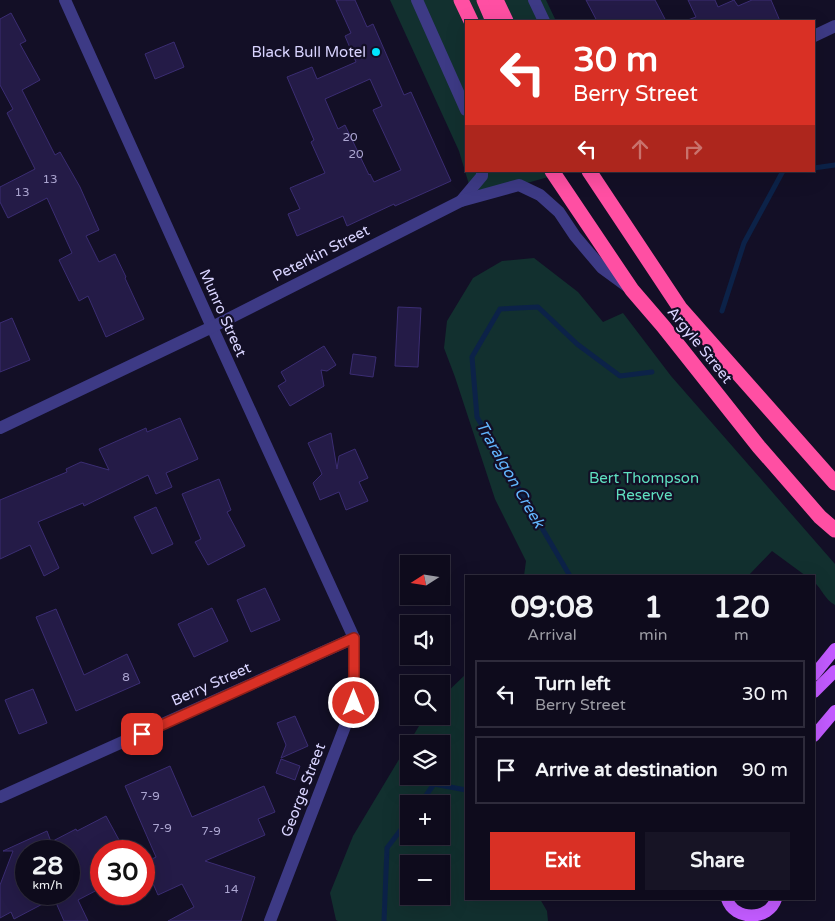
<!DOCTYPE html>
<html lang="en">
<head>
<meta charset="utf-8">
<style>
	body { margin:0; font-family:"Varela Round",sans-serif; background:#171425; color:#f1f3f6; height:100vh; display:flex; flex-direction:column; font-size:19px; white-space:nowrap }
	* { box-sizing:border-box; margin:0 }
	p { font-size:16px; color:#9b9ba3 }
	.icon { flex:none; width:28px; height:28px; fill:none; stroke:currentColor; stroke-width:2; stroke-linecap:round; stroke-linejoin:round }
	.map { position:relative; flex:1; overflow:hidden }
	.details { position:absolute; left:465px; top:575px; width:350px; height:325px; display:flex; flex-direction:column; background:#0e0b1c; border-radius:0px; box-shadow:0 5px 20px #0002,0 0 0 1px #2e2b3b }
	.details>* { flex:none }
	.guide { position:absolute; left:465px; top:20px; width:350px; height:152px; border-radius:0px; box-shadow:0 5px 20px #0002,0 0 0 1px #2e2b3b; background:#d93025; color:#fff; overflow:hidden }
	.needle { width:32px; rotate:258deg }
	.fabs { position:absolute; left:400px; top:555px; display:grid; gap:10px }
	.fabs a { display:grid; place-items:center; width:50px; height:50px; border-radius:0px; background:#0e0b1c; box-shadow:0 5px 20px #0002,0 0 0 1px #2e2b3b; font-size:25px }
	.speed { position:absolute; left:15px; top:840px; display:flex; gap:10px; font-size:25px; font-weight:700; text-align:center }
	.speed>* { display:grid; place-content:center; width:65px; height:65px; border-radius:50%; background:#0e0b1c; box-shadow:0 5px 20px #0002,0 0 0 1px #2e2b3b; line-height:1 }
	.speed small { font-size:12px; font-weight:400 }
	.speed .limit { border:8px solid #d22; background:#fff; color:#111 }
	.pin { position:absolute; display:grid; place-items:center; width:42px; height:42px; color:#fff; margin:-21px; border-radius:10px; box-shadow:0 2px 8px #0006 }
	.me { position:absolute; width:55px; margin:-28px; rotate:0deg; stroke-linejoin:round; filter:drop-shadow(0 0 4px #0008) }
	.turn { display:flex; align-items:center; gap:18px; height:105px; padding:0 25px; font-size:22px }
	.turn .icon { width:65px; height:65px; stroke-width:2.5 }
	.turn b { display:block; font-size:35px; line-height:42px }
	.lanes { display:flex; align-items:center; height:48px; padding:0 25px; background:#0003; justify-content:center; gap:25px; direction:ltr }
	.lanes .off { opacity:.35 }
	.eta { display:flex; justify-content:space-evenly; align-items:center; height:85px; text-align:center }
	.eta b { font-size:30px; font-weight:700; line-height:35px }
	.action { display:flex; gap:10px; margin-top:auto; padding:10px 25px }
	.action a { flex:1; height:58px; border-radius:0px; background:#d93025; color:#fff; font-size:20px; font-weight:700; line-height:58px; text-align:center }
	.action a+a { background:#171425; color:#f1f3f6 }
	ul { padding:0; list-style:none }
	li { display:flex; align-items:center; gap:15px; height:68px; margin:0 10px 8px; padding:0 15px; border:2px solid #2e2b3b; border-radius:0px }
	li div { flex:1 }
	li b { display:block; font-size:19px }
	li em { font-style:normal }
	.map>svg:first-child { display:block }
	.green { fill:#12302f; fill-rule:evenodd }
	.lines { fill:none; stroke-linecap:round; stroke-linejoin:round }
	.stream { stroke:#0c2248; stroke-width:5 }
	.building { fill:#241b47; stroke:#3b2d73; fill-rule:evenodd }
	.minor { stroke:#3d3a85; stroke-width:12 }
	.major { stroke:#c25bff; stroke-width:12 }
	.highway { stroke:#ff4fa3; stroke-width:15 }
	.route-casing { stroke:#8d1f18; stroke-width:12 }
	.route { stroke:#d93025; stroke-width:9 }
	.poi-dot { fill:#00e5ff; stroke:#130f26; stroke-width:2 }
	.labels { text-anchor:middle; stroke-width:4.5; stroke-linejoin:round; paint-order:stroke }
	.number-label { font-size:12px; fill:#aca6d1 }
	.poi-label { font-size:15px; fill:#d9d4ff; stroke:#130f26; text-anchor:end }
	.street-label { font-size:15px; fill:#d9d4ff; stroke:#130f26 }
	.park-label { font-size:15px; fill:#5fe0c0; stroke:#130f26 }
	.water-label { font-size:16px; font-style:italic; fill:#62b6ff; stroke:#130f26 }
</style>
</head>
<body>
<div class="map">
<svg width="835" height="921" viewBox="0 0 835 921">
	<rect width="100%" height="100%" fill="#130f26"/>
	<!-- green -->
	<g class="green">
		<polygon points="390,0 546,0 556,21 466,21 466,171 570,171 473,198 459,151"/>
		<path d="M534,258L578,292L603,322L623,313L671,376L835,564V605C825,600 822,589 814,582V576H806L772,551L748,576H524L526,561L495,499L455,377L444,348L447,321L473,278L502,261Z"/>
		<path d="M466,674V899H540L547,911L548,921H338L336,920L330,893L353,836L425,716H441V698ZM409,744H441V776H409ZM409,804H441V836H409ZM409,864H441V896H409Z"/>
	</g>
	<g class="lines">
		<!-- stream -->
		<g class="stream">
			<polyline points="814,168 835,165"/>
			<polyline points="722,311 744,243 783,171"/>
			<polyline points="570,576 477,417 472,357 500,309 538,307 577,344 620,376 652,372"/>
			<polyline points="420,804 434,784 466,790"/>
			<polyline points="384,921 387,848 409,819"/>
		</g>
	</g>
	<!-- building -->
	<g class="building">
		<path d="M336,0H355L367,27L373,24L404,95L411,92L451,181L395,206L394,204L347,226L343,216L297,236L288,214L300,209L290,188L325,173L311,142L314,140L287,77L312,67L317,79L356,62L345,36L351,33ZM370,79L382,106L373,110L401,170L374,182L370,174L369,175L345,125L338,129L325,99Z"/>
		<polygon points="586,0 655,0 666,21 597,21"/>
		<polygon points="688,0 715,0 718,7 734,0 738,6 752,0 771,0 780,21 685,21 696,17"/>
		<polygon points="11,13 26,41 20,44 40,80 22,90 55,155 60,152 80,187 99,230 86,236 99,262 115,254 126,277 125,278 144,319 106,337 88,296 79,301 59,260 72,253 47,198 8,218 0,202 0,187 35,169 7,113 13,109 0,85 0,19"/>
		<polygon points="174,42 184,67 155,79 145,54"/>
		<polygon points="398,307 421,308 418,367 395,366"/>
		<polygon points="12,318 30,360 0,372 0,323"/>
		<polygon points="324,346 336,365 327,371 321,370 324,386 290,406 278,386 286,381 281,372"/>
		<polygon points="353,354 376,357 373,377 350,374"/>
		<polygon points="180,418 198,459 166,473 172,487 156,494 148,475 84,506 83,503 38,522 59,568 44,576 30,545 0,559 0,500 67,472 66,469 81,462 109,470 99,449 146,428 147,432"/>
		<polygon points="331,433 337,469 339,456 355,449 368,478 359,482 368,501 346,510 339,492 320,500 313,483 322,474 308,443"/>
		<polygon points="219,479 231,510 227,512 245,546 208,565 195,542 201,539 182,494"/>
		<polygon points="156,507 173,544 152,554 134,517"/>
		<polygon points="265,588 280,620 251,632 237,600"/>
		<polygon points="212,608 228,641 194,657 178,624"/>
		<polygon points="56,609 84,675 127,654 140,683 76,711 36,617"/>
		<polygon points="33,689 47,723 19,734 5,700"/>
		<polygon points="295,716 308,746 281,758 286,745 277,723"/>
		<polygon points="281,759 300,766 295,780 276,773"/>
		<polygon points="170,766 192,817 264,786 275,812 258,819 265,835 205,861 255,877 241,921 168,921 194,907 182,884 158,895 144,863 156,857 125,786"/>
		<path d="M106,816L125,851H101V888L78,900L88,921H64L54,898L14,919L11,912L0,918V885L13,851H3L47,831L51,842L76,829L77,831ZM26,851H69V894H26Z"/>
	</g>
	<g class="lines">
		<!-- minor -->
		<g class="minor">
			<polyline points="65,0 212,327 354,638 354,703 270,921"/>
			<polyline points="417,0 466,110"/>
			<polyline points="534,0 544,21"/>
			<polyline points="814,36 835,26"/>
			<polyline points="461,201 482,176 482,171"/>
			<polyline points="0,428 212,327 461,201 519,185 540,195 559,212 575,236 602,268 628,287"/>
			<polyline points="0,797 354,638"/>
		</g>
		<!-- major -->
		<g class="major">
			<polyline points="814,675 835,649"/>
			<polyline points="814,692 835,671"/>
			<polyline points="814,736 835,711"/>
			<path d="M727,899C734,921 769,921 776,899"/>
		</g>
		<!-- highway -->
		<g class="highway">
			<polyline points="461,0 471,21"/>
			<polyline points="484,0 493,21"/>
			<polyline points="496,0 506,21"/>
			<polyline points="552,171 632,290 663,326 759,447 820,517 835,530"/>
			<polyline points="589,171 680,308 835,483"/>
		</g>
	</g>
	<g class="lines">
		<defs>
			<polyline id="route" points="142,734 354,638 354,703"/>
		</defs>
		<!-- route casing -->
		<use href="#route" class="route-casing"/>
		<!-- route -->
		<use href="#route" class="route"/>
	</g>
	<!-- markers -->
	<circle class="poi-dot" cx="376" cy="52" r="5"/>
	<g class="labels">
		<!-- number labels -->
		<g class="number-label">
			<text x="350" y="141">20</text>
			<text x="356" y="158">20</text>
			<text x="50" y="183">13</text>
			<text x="22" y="196">13</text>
			<text x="126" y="681">8</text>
			<text x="150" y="800">7-9</text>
			<text x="162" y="832">7-9</text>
			<text x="211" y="835">7-9</text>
			<text x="231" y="893">14</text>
		</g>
		<!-- poi labels -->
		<g class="poi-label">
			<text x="366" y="57">Black Bull Motel</text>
		</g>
		<!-- street labels -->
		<g class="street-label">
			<text transform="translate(321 253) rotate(-27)" y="5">Peterkin Street</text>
			<text transform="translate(223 313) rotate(66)" y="5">Munro Street</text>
			<text transform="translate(700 345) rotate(51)" y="5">Argyle Street</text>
			<text transform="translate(211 684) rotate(-24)" y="5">Berry Street</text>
			<text transform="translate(303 790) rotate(-69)" y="5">George Street</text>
		</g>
		<!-- park labels -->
		<g class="park-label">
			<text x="644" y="483">Bert Thompson<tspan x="644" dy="17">Reserve</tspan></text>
		</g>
		<!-- water labels -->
		<g class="water-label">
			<text transform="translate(511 474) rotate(60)" y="6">Traralgon Creek</text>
		</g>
	</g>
</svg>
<div class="fabs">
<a><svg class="needle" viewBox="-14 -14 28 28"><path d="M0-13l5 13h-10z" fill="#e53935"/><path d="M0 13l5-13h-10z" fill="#9b9ba3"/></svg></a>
<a><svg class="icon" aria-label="sound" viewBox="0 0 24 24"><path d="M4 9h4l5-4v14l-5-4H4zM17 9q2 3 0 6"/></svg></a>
<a><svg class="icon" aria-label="search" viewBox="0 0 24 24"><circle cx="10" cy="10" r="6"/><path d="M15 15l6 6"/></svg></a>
<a><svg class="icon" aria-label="layers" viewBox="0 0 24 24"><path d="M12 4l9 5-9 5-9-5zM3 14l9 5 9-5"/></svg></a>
<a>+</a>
<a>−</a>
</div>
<div class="speed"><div>28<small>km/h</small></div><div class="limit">30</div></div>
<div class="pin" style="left:142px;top:734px;background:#d93025"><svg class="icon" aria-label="arrive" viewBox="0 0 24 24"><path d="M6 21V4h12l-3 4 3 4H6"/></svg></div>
<svg class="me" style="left:354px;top:703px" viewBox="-20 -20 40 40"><circle r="17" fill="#d93025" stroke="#fff" stroke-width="3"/><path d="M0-11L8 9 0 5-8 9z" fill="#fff"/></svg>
<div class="guide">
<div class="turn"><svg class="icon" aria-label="left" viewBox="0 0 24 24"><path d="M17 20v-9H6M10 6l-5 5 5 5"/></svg><div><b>30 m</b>Berry Street</div></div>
<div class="lanes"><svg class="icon" aria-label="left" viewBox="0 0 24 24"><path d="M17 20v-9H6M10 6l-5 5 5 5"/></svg><svg class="icon off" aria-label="ahead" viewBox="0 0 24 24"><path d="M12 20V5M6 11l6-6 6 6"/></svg><svg class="icon off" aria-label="right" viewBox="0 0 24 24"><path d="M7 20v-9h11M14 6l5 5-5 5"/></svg></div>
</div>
<section class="details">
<div class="eta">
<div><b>09:08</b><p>Arrival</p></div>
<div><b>1</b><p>min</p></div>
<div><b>120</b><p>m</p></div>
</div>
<ul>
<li><svg class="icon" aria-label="left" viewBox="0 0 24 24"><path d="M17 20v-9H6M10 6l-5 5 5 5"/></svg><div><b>Turn left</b><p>Berry Street</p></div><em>30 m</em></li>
<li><svg class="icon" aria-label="arrive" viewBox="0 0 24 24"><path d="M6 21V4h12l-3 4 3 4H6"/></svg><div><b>Arrive at destination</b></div><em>90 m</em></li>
</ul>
<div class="action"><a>Exit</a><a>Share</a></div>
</section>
</div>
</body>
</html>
